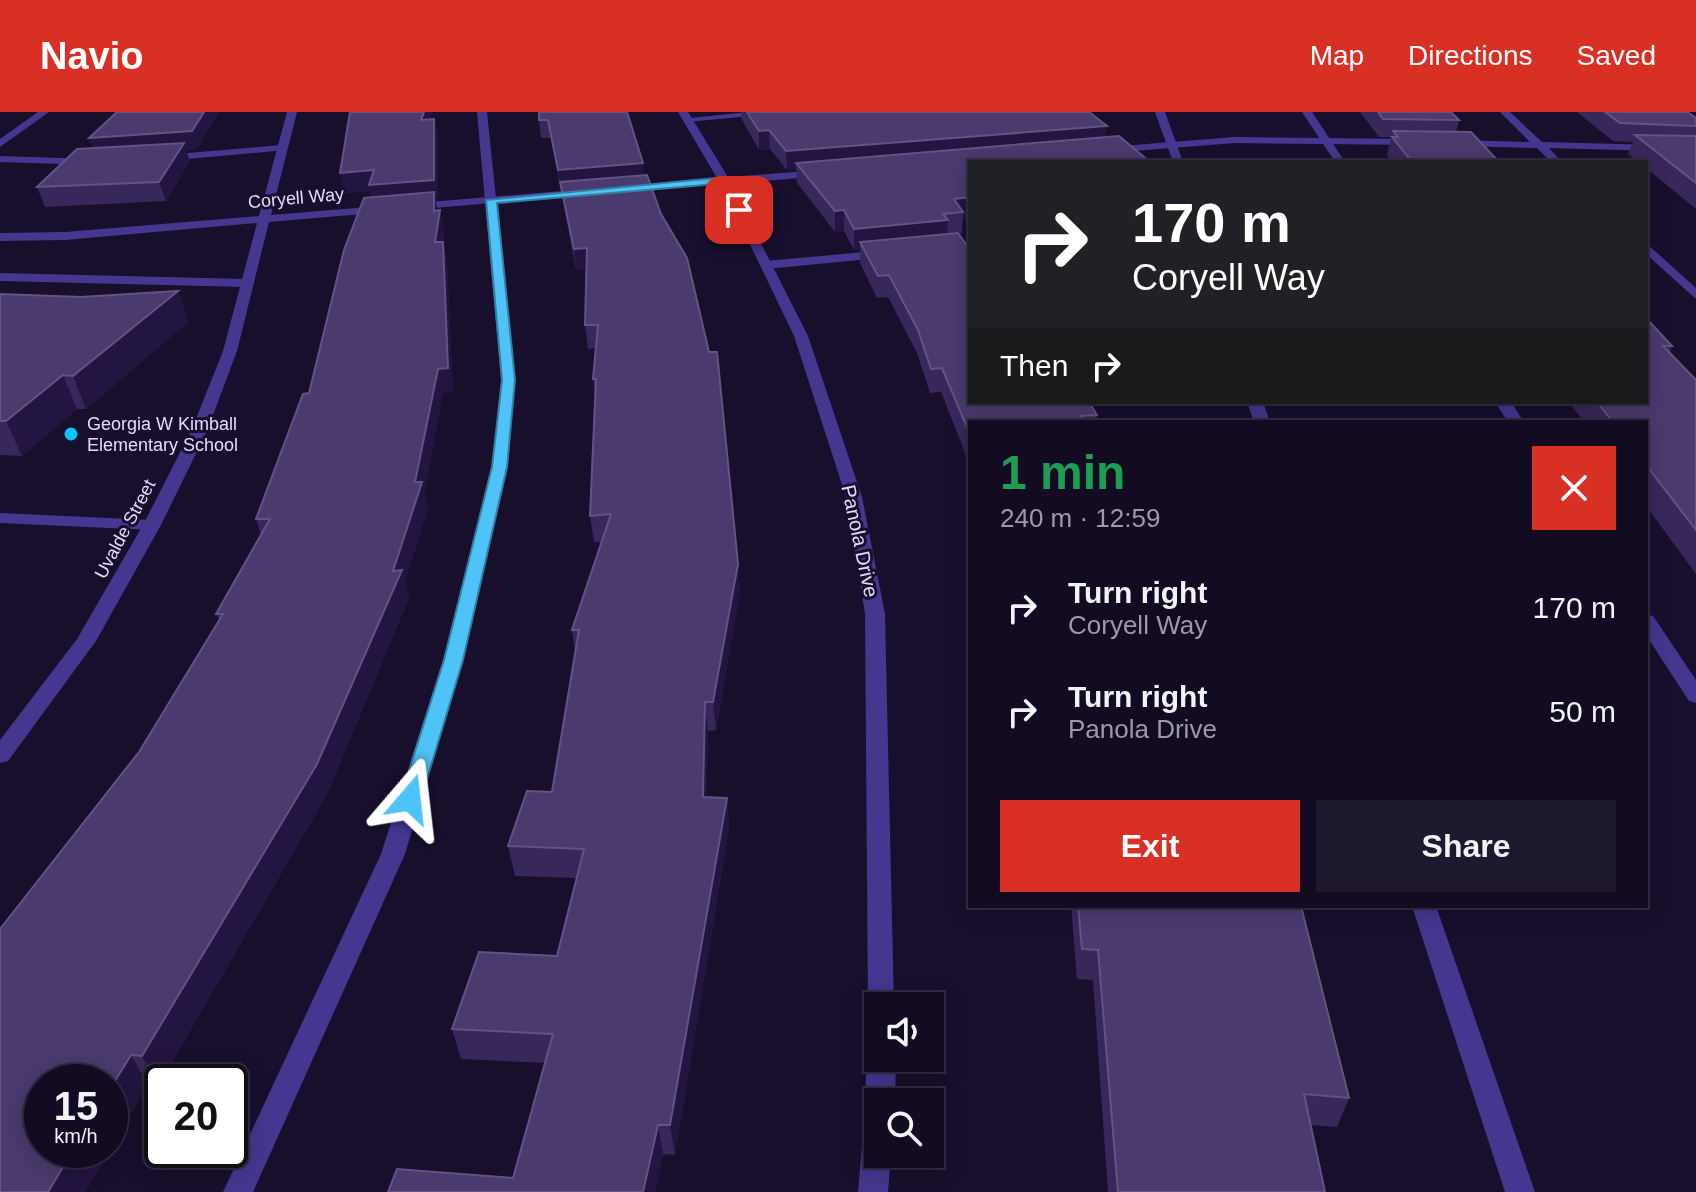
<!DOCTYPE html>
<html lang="en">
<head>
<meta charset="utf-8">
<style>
	body { margin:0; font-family:Arial,sans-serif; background:#1f192f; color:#f1f3f6; height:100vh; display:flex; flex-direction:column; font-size:30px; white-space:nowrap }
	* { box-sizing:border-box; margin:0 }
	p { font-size:26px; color:#9c9ba5 }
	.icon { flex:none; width:44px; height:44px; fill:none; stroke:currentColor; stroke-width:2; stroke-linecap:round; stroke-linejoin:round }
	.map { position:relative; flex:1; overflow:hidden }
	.side { position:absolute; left:968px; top:308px; width:680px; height:488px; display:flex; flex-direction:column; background:#120b22; border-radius:0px; box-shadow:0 4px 20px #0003,0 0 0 2px #312b40 }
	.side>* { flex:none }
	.hud { position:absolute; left:968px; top:48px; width:680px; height:244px; border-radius:0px; box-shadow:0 4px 20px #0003,0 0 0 2px #312b40; background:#202124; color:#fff; overflow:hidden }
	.tools { position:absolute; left:864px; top:880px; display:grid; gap:16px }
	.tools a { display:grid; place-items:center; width:80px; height:80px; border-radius:0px; background:#120b22; box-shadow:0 4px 20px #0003,0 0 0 2px #312b40; font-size:40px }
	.speed { position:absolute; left:24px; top:952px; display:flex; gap:16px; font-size:40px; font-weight:700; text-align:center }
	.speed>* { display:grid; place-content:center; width:104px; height:104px; border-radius:50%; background:#120b22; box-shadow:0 4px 20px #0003,0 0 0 2px #312b40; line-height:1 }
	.speed small { font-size:20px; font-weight:400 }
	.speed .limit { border:4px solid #111; border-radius:12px; background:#fff; color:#111 }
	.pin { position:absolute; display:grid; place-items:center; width:68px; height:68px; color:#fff; margin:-34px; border-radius:16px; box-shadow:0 4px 12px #0006 }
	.me { position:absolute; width:88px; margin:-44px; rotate:17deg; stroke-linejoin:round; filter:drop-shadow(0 0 6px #0008) }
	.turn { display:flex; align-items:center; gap:28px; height:168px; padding:0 32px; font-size:36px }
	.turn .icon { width:104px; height:104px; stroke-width:2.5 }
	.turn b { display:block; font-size:56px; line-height:68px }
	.then { display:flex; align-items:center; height:76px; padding:0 32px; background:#0003; gap:16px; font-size:30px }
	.round { display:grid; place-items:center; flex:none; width:84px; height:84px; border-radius:0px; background:#1f192f }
	.summary { display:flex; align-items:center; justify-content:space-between; height:136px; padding:0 32px }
	h1 { font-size:48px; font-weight:700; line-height:60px; color:#1e9e55 }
	.cta { display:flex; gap:16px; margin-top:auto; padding:16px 32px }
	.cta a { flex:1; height:92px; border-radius:0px; background:#d93025; color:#fff; font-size:32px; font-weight:700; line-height:92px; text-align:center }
	.cta a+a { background:#1f192f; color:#f1f3f6 }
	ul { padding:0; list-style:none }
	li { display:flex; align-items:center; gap:24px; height:104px; padding:0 32px }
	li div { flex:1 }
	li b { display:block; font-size:30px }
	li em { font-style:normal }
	header { display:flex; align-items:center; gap:48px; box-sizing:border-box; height:112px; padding:0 40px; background:#d93025; color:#fff }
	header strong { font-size:38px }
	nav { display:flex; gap:44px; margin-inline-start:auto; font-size:28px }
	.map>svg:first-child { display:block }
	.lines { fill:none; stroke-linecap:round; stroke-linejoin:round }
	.lane { fill:#45368f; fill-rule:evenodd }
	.street { fill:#45368f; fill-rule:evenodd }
	.wall { fill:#38275b }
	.shaded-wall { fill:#231541 }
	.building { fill:#4a3a6d; stroke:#625384; stroke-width:2 }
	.route { fill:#4fc3f7; stroke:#337fa1; stroke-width:2 }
	.poi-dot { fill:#07c6ff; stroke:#180f2d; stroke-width:3 }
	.labels { text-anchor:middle; stroke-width:6; stroke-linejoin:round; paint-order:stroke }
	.far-street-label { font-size:18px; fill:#e3dbff; stroke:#180f2d }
	.far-poi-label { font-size:18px; fill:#e3dbff; stroke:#180f2d; text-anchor:start }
	.street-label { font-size:20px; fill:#e3dbff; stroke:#180f2d }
</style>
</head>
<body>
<header>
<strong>Navio</strong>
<nav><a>Map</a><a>Directions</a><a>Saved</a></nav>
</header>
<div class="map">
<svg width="1696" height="1080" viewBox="0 0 1696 1080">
	<rect width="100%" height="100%" fill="#180f2d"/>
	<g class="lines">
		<!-- lane -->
		<g class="lane">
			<polygon points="38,0 49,0 0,35 0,27"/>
			<polygon points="477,0 487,0 515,268 508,355 463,548 405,742 253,1080 223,1080 381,742 443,548 492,355 501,268"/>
			<polygon points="748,0 795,0 687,10 682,7"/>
			<polygon points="1155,0 1165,0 1183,50 1173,50"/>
			<polygon points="1302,0 1312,0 1345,50 1335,50"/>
			<polygon points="282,33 286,38 164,49 159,46 164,43"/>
			<polygon points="0,44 92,47 97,50 92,53 0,50"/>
			<polygon points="886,138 890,139 890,145 766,157 760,153 766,149"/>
			<polygon points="0,161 246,167 252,171 246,175 0,169"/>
			<polygon points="1247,290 1263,290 1270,310 1254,310"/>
			<polygon points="1495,290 1511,290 1524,310 1508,310"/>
			<polygon points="0,401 152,408 161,413 152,418 0,411"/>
			<polygon points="1646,502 1653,504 1696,568 1696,591 1689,589 1646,523"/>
			<polygon points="1412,794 1436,794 1535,1080 1505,1080"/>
		</g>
		<!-- street -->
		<g class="street">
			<polygon points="287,0 297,0 271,103 586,77 591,80 586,83 269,110 237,239 207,319 161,413 96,529 8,649 0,651 0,628 77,527 143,413 191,319 223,239 257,111 65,128 0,129 0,121 65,120 259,104"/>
			<polygon points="678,0 688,0 728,65 821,58 826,61 821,64 731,72 808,224 862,385 885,502 894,894 878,894 878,904 871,902 868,894 865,502 846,385 794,224 721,72 626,80 621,77 626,74 717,66"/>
			<polygon points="1500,0 1510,0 1542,30 1696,34 1696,40 1549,36 1562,50 1551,50 1537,36 1456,34 1451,31 1456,28 1530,30"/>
			<polygon points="1235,25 1416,27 1421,30 1416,33 1235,31 1108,41 1103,38 1108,35"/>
			<polygon points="1646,131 1696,176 1696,187 1646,142"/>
			<path d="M878,935V946H896L895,990H878V1002L871,999C863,983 865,953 872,937Z"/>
			<polygon points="878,1008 878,1042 891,1042 888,1080 858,1080 863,1021 868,1012"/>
		</g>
	</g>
	<!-- wall -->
	<g class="wall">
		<polygon points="117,0 219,0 197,37 186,38 190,49 166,89 45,95 37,75 93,36"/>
		<polygon points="432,0 430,8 434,7 438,25 438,87 435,87 444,119 443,130 447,151 453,280 443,281 424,382 428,396 405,469 409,486 327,682 158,974 148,973 42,1038 110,1038 85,1080 0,1080 139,640 219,508 216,502 261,423 256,407 309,281 371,85 370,79 344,81"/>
		<polygon points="539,0 643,51 644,63 740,479 716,618 708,619 706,685 727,686 729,715 675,1043 663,1042 655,1080 388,1080 513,1066 545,951 461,947 452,917 557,844 576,766 515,764 508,734 552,680 575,539 572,518 602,430 594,430 590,404 595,284 593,267 596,236 588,237 585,213 586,157 576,158 551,26 541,26 539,8"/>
		<polygon points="741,0 1089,0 970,105 963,106 962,121 948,122 970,290 1097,303 1096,310 970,310 970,359 964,338 941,280 930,281 917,241 888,185 877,186 860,151 860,137 854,138 844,119 835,120 797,71 796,57 787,58 770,37 759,38 742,8"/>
		<polygon points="1360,0 1451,0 1459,8 1456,20 1499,50 1392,50 1387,43 1391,25 1379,25"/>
		<polygon points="1577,0 1687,0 1696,6 1696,97 1646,56 1646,50 1639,50 1628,42 1633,30 1613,29"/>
		<polygon points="178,179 188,210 86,297 77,297 22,344 0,343 0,182 81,185"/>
		<polygon points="1646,206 1672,234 1670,240 1696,268 1696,462 1646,394 1646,310 1584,310 1569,290 1646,290"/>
		<polygon points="1071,794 1301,794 1349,986 1337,1015 1310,1013 1325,1080 1108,1080 1093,868 1077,867"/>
	</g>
	<!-- shaded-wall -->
	<g class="shaded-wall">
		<polygon points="204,0 219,0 197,37 186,38 190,49 166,89 159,70 96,45 89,26"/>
		<polygon points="424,0 432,0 425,26 421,8"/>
		<polygon points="434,7 438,25 438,87 435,87 438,100 440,98 444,119 440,152 373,93 370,79 344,81 340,61 374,58"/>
		<polygon points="1107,14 1105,33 796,51 796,57 787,58 786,39"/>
		<polygon points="769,18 770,37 759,38 759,19"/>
		<polygon points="643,51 645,70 561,77 558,58"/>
		<polygon points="970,85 970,105 963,106 963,100 954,87"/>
		<polygon points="844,98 844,119 835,120 835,99"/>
		<polygon points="948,108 947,129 860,130 860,137 854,138 854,117"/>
		<polygon points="443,130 447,151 453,280 443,281 424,382 428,396 405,469 409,486 327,682 158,974 142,944 393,459"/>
		<polygon points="587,136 590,157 576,158 574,137"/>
		<polygon points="178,179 188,210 86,297 73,264"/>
		<polygon points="63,263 77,297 22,344 6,309"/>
		<polygon points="738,452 740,479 716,618 713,590"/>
		<polygon points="705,590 708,619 705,714 703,685"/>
		<polygon points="727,686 729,715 675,1043 670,1013"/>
		<polygon points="131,943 148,973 110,1037 110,977"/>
		<polygon points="658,1013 663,1042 655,1080 643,1080"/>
		<polygon points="73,1038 110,1038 85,1080 48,1080"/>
	</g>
	<!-- building -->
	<g class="building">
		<polygon points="117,0 204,0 192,19 89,26"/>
		<polygon points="350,0 424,0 421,8 434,7 434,68 369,73 374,58 340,61"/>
		<polygon points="539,0 627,0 643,51 558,58 548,8 539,8"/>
		<polygon points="747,0 1089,0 1107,14 786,39 769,18 759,19"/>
		<polygon points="1378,0 1451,0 1459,8 1383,7"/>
		<polygon points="1605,0 1687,0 1696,6 1696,14 1620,11"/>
		<polygon points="1393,19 1471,20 1499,50 1412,50 1392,25 1398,25"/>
		<polygon points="1635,23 1696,24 1696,71"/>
		<polygon points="1119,24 1150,50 970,50 970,85 954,87 963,100 943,102 948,108 854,117 844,98 835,99 796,51"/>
		<polygon points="184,31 159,70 37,75 77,37"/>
		<polygon points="647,63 661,102 687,146 709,240 717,240 738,452 713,590 705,590 703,685 727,686 670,1013 658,1013 643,1080 388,1080 397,1057 513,1066 553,922 452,917 479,840 557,844 584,737 508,734 527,679 552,680 579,518 572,518 611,402 590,404 596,267 593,267 598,213 585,213 587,136 574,137 560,70"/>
		<polygon points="434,80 434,99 440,98 435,130 443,130 448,256 438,257 415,370 422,370 393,459 402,458 317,652 142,944 131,943 110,977 110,970 42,970 42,1038 73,1038 48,1080 0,1080 0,817 139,640 223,502 216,502 270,407 256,407 303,282 309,281 344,138 364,86"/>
		<polygon points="958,121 970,138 970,290 1089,290 1097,303 1081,304 1083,310 970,310 970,327 966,313 942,256 931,257 918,218 889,163 878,164 860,130"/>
		<polygon points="178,179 73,264 63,263 6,309 0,309 0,182 81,185"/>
		<polygon points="1646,206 1672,234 1663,234 1696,268 1696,418 1646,353 1646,310 1613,310 1597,290 1646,290"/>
		<polygon points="1078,794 1301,794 1349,986 1304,982 1325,1080 1118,1080 1098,838 1082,837"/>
	</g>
	<!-- route -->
	<polygon class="route" points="716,66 729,68 743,100 735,100 722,73 716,72 497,91 515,268 507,355 463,548 421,687 418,692 403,692 400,687 444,548 492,355 502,268 486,88"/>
	<!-- markers -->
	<circle class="poi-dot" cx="71" cy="322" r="8"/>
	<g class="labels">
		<!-- far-street labels -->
		<g class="far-street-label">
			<text transform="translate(296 86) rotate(-5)" y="6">Coryell Way</text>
			<text transform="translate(125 417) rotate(-62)" y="6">Uvalde Street</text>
		</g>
		<!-- far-poi labels -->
		<g class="far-poi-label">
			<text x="87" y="318">Georgia W Kimball<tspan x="87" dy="21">Elementary School</tspan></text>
		</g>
		<!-- street labels -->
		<g class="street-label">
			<text transform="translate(860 429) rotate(78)" y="7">Panola Drive</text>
		</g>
	</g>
</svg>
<div class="tools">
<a><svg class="icon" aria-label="sound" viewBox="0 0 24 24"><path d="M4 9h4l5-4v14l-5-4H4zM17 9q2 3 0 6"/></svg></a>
<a><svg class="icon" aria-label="search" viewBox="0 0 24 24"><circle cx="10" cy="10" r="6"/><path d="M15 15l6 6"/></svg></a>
</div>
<div class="speed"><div>15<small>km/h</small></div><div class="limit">20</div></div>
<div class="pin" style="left:739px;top:98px;background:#d93025"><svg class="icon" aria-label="arrive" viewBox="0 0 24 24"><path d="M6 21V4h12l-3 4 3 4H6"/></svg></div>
<svg class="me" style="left:410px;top:687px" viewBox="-20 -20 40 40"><path d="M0-17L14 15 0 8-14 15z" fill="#4fc3f7" stroke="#fff" stroke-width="4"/></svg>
<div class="hud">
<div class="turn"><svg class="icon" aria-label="right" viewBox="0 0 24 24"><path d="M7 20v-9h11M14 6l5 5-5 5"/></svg><div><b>170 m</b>Coryell Way</div></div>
<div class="then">Then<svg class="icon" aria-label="right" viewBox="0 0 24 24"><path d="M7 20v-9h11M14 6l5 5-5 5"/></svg></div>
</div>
<section class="side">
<div class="summary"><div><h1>1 min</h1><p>240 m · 12:59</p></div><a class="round" style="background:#d93025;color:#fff"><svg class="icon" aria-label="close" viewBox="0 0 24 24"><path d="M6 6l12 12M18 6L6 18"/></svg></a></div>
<ul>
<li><svg class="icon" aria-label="right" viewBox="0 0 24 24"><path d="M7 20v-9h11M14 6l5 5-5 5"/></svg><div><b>Turn right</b><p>Coryell Way</p></div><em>170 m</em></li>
<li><svg class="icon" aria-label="right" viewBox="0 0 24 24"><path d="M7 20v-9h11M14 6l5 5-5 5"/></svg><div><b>Turn right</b><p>Panola Drive</p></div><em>50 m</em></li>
</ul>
<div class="cta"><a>Exit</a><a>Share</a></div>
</section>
</div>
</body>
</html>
